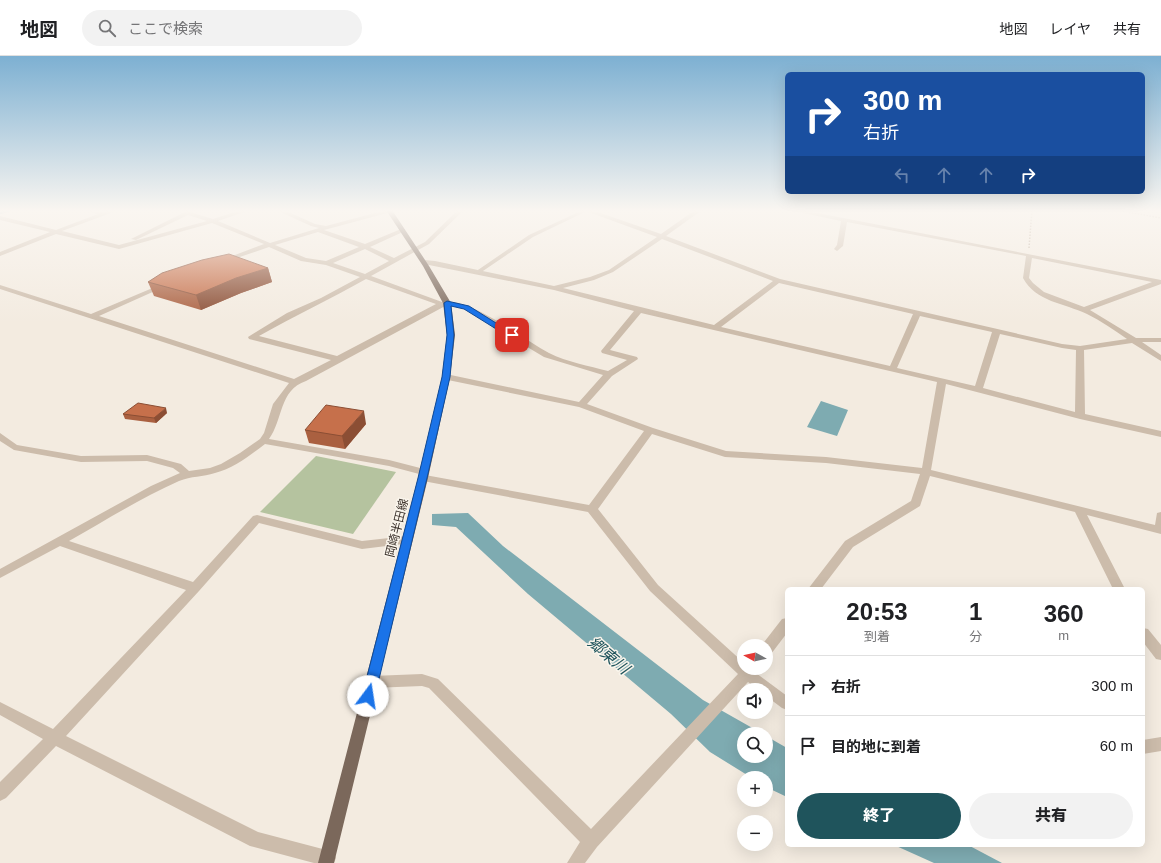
<!DOCTYPE html>
<html lang="ja">
<head>
<meta charset="utf-8">
<style>
	body { margin:0; font-family:Helvetica,"Noto Sans JP",sans-serif; background:#f2f2f2; color:#202124; height:100vh; display:flex; flex-direction:column; font-size:15px; white-space:nowrap }
	* { box-sizing:border-box; margin:0 }
	p { font-size:13px; color:#757577 }
	.icon { flex:none; width:22px; height:22px; fill:none; stroke:currentColor; stroke-width:2; stroke-linecap:round; stroke-linejoin:round }
	.map { position:relative; flex:1; overflow:hidden }
	.drawer { position:absolute; left:785px; top:531px; width:360px; height:260px; display:flex; flex-direction:column; background:#fff; border-radius:6px; box-shadow:0 4px 16px #0002 }
	.drawer>* { flex:none }
	.banner { position:absolute; left:785px; top:16px; width:360px; height:122px; border-radius:6px; box-shadow:0 4px 16px #0002; background:#1a4fa0; color:#fff; overflow:hidden }
	.needle { width:26px; rotate:278deg }
	.buttons { position:absolute; left:737px; top:583px; display:grid; gap:8px }
	.buttons a { display:grid; place-items:center; width:36px; height:36px; border-radius:50%; background:#fff; box-shadow:0 4px 16px #0002; font-size:20px }
	.pin { position:absolute; display:grid; place-items:center; width:34px; height:34px; color:#fff; margin:-17px; border-radius:8px; box-shadow:0 2px 6px #0006 }
	.me { position:absolute; width:44px; margin:-22px; rotate:14deg; stroke-linejoin:round; filter:drop-shadow(0 0 3px #0008) }
	.turn { display:flex; align-items:center; gap:14px; height:84px; padding:0 12px; font-size:18px }
	.turn .icon { width:52px; height:52px; stroke-width:2.5 }
	.turn b { display:block; font-size:28px; line-height:34px }
	.lanes { display:flex; align-items:center; height:38px; padding:0 12px; background:#0003; justify-content:center; gap:20px; direction:ltr }
	.lanes .off { opacity:.35 }
	.eta { display:flex; justify-content:space-evenly; align-items:center; height:68px; text-align:center }
	.eta b { font-size:24px; font-weight:800; line-height:28px }
	.primary-button { display:flex; gap:8px; margin-top:auto; padding:8px 12px }
	.primary-button a { flex:1; height:46px; border-radius:24px; background:#1f545c; color:#fff; font-size:16px; font-weight:800; line-height:46px; text-align:center }
	.primary-button a+a { background:#f2f2f2; color:#202124 }
	ul { padding:0; list-style:none }
	li { display:flex; align-items:center; gap:12px; height:60px; padding:0 12px; border-top:1px solid #e0e0e0 }
	li div { flex:1 }
	li b { display:block; font-size:15px }
	li em { font-style:normal }
	header { display:flex; align-items:center; gap:24px; box-sizing:border-box; height:56px; padding:0 20px; background:#fff; border-bottom:1px solid #e0e0e0 }
	header strong { font-size:19px }
	nav { display:flex; gap:22px; margin-inline-start:auto; font-size:14px }
	.search { width:280px; height:36px; background:#f2f2f2; display:flex; align-items:center; gap:10px; box-sizing:border-box; padding:0 14px; border-radius:22px; color:#757577; font-size:15px }
	.map>svg:first-child { display:block }
	.green { fill:#b5c39f }
	.water { fill:#7eabb1 }
	.lines { fill:none; stroke-linecap:round; stroke-linejoin:round }
	.stream { stroke:#7eabb1; stroke-width:2.5 }
	.path { stroke:#b8a695; stroke-width:1.5; stroke-dasharray:1.5 1.5; stroke-linecap:butt }
	.lane { fill:#ccbcab; fill-rule:evenodd }
	.street { fill:#ccbcab; fill-rule:evenodd }
	.primary { fill:#7b685b; fill-rule:evenodd }
	.wall { fill:#aa6040 }
	.shaded-wall { fill:#8b4e34 }
	.building { fill:#c6704b; stroke:#8b4e34 }
	.route { fill:#1a73e8; stroke:#114b97 }
	.labels { text-anchor:middle; stroke-width:3; stroke-linejoin:round; paint-order:stroke }
	.street-label { font-size:12px; fill:#3a302a; stroke:#faf5ec }
	.near-water-label { font-size:16px; font-style:italic; fill:#1f545c; stroke:#faf5ec }
</style>
</head>
<body>
<header>
<strong>地図</strong>
<div class="search"><svg class="icon" aria-label="search" viewBox="0 0 24 24"><circle cx="10" cy="10" r="6"/><path d="M15 15l6 6"/></svg>ここで検索</div>
<nav><a>地図</a><a>レイヤ</a><a>共有</a></nav>
</header>
<div class="map">
<svg width="1161" height="807" viewBox="0 0 1161 807">
	<rect width="100%" height="100%" fill="#f3ebe0"/>
	<!-- green -->
	<polygon class="green" points="316,400 396,416 353,478 260,456"/>
	<!-- water -->
	<g class="water">
		<polygon points="821,345 848,354 837,380 807,371"/>
		<polygon points="468,457 503,490 703,644 763,678 744,678 744,700 766,700 766,680 787,692 787,741 766,731 766,722 752,722 710,696 671,658 528,538 456,471 432,469 432,458"/>
		<polygon points="894,789 968,789 1002,807 934,807"/>
	</g>
	<g class="lines">
		<!-- stream -->
		<polyline class="stream" points="0,157 11,154"/>
		<!-- path -->
		<g class="path">
			<polyline points="1117,154 1161,162"/>
			<polyline points="1029,192 1032,154"/>
		</g>
		<!-- lane -->
		<polygon class="lane" points="583,154 589,154 533,181 480,217 475,216 529,179"/>
		<!-- street -->
		<g class="street">
			<path d="M83,154L104,156L110,154H119L62,175L119,189L207,165L188,159L136,184L131,183L189,154H194L193,157L213,163L241,154H250L218,165L270,187L319,172L311,170L276,154H284L315,168L326,170L386,154H391V156L324,174L365,188L401,173H405V175L370,191L394,202L425,186L458,154H464L429,188L371,220L442,246C469,240 524,284 549,297C567,306 589,310 608,315L627,304L602,297L601,295L634,255L554,234L424,208L421,206L424,204L435,205L554,230L590,221L609,214L657,181L583,154H592L661,178L695,154H702L666,180L780,223L1062,288L1080,290L1127,283C1114,274 1101,265 1087,258C1064,247 1036,246 1023,222L1026,200L847,166L843,190L837,195L834,193L837,189L841,165L789,154H802L1161,224V228L1090,254L1136,282H1161V286H1142L1161,299V305L1132,287L1084,294L1085,358L1161,375V381L1080,363L946,328L931,414L1155,469L1157,457L1161,456V478L1087,459L1125,533H1113L1075,456L930,420L920,450L853,491L821,533H808L845,485L911,445L920,418L826,407L725,401L652,378L598,453L658,529L744,607V612H759L756,617L787,640V654L782,652L766,640V634H758L748,626L597,791L585,807H567L580,786L429,632L422,630L372,632L367,630L365,626L367,622L372,620L422,618L438,623L591,773L738,618L650,535L588,456L423,425L418,422L423,419L389,410L265,388C249,400 234,412 215,417C203,421 191,420 179,425C141,442 106,464 69,485L193,526L253,460L257,459L362,485L407,480L411,481L413,484L411,487L362,493L259,467L199,535L66,680L258,776L334,796L336,802L334,807H314L250,790L56,690L6,742L0,745V726L43,683L0,659V646L53,673L186,534L60,490L0,522V513L151,430L180,417L173,412L147,405L81,406L14,394L0,385V377L17,389L81,400L147,399L181,408L189,415L210,412L221,408L240,397L260,383L264,377L273,348L289,327L0,233V229L91,258L162,228H166V230L99,260L294,323L331,304L249,283L248,281L287,257L321,242L360,221L326,209L301,205L269,191L231,204L226,209H222L221,208L227,202L264,188L212,167L119,193L56,178L0,200V196L50,176L0,164V160L56,174L98,158ZM318,176L359,191L326,205L306,202L275,189ZM662,183L773,225L714,269L563,232L594,224L613,216ZM365,193L389,205L365,218L333,207ZM1032,202L1152,226L1084,251L1044,236L1033,227L1029,222ZM366,223L436,248L337,300L259,280C294,260 331,243 366,223ZM779,227L913,258L890,310L721,271ZM447,249L464,253L544,301L603,319L579,346L446,318L443,319L442,321L443,323L579,351L644,375L589,449L425,419L429,416L428,414L389,404L269,383C283,364 279,334 306,325ZM641,257L937,326L922,412L826,401L726,395L653,372L587,348L612,320L638,303L637,301L610,294ZM920,260L992,276L975,330L897,312ZM1000,278L1062,292L1076,294L1075,356L983,332Z"/>
			<polygon points="787,562 787,577 771,598 766,599 766,590 761,590 782,563"/>
			<polygon points="1143,572 1148,573 1161,589 1161,604 1156,603 1143,586"/>
			<polygon points="1161,681 1161,695 1143,698 1143,684"/>
		</g>
		<!-- primary -->
		<polygon class="primary" points="386,154 392,154 429,210 451,247 455,279 450,321 428,422 334,807 318,807 418,422 442,321 447,279 443,247 423,210"/>
	</g>
	<!-- wall -->
	<g class="wall">
		<polygon points="268,212 272,226 241,237 201,254 154,240 148,226"/>
		<polygon points="167,357 156,367 125,363 123,358"/>
		<polygon points="366,368 345,393 309,387 305,374"/>
	</g>
	<!-- shaded-wall -->
	<g class="shaded-wall">
		<polygon points="268,212 272,226 241,237 201,254 196,239 236,222"/>
		<polygon points="166,352 167,357 156,367 154,362"/>
		<polygon points="364,355 366,368 345,393 342,380"/>
	</g>
	<!-- building -->
	<g class="building">
		<polygon points="229,198 268,212 236,222 196,239 148,226 162,217 202,204"/>
		<polygon points="138,347 166,352 154,362 123,358"/>
		<polygon points="326,349 364,355 342,380 305,374"/>
	</g>
	<!-- sky -->
	<linearGradient id="sky" x2="0" y2="1"><stop stop-color="#7db0d2"/><stop offset="0.58" stop-color="#faf6f1"/><stop offset="1" stop-color="#faf6f1" stop-opacity="0"/></linearGradient>
	<rect width="1161" height="267" fill="url(#sky)"/>
	<!-- route -->
	<polygon class="route" points="447,245 469,250 515,279 514,281 509,281 464,253 451,250 454,279 450,321 427,422 375,640 373,644 368,646 364,644 362,640 418,422 442,321 447,279 444,247"/>
	<g class="labels">
		<!-- street labels -->
		<g class="street-label">
			<text transform="translate(397 472) rotate(-76)" y="4">岡崎半田線</text>
		</g>
		<!-- near-water labels -->
		<g class="near-water-label">
			<text transform="translate(609 599) rotate(40)" y="6">郷東川</text>
		</g>
	</g>
</svg>
<div class="buttons">
<a><svg class="needle" viewBox="-14 -14 28 28"><path d="M0-13l5 13h-10z" fill="#e53935"/><path d="M0 13l5-13h-10z" fill="#757577"/></svg></a>
<a><svg class="icon" aria-label="sound" viewBox="0 0 24 24"><path d="M4 9h4l5-4v14l-5-4H4zM17 9q2 3 0 6"/></svg></a>
<a><svg class="icon" aria-label="search" viewBox="0 0 24 24"><circle cx="10" cy="10" r="6"/><path d="M15 15l6 6"/></svg></a>
<a>+</a>
<a>−</a>
</div>
<div class="pin" style="left:512px;top:279px;background:#d93025"><svg class="icon" aria-label="arrive" viewBox="0 0 24 24"><path d="M6 21V4h12l-3 4 3 4H6"/></svg></div>
<svg class="me" style="left:368px;top:640px" viewBox="-20 -20 40 40"><circle r="19" fill="#fff"/><path d="M0-13L10 11 0 6-10 11z" fill="#1a73e8"/></svg>
<div class="banner">
<div class="turn"><svg class="icon" aria-label="right" viewBox="0 0 24 24"><path d="M7 20v-9h11M14 6l5 5-5 5"/></svg><div><b>300 m</b>右折</div></div>
<div class="lanes"><svg class="icon off" aria-label="left" viewBox="0 0 24 24"><path d="M17 20v-9H6M10 6l-5 5 5 5"/></svg><svg class="icon off" aria-label="ahead" viewBox="0 0 24 24"><path d="M12 20V5M6 11l6-6 6 6"/></svg><svg class="icon off" aria-label="ahead" viewBox="0 0 24 24"><path d="M12 20V5M6 11l6-6 6 6"/></svg><svg class="icon" aria-label="right" viewBox="0 0 24 24"><path d="M7 20v-9h11M14 6l5 5-5 5"/></svg></div>
</div>
<section class="drawer">
<div class="eta">
<div><b>20:53</b><p>到着</p></div>
<div><b>1</b><p>分</p></div>
<div><b>360</b><p>m</p></div>
</div>
<ul>
<li><svg class="icon" aria-label="right" viewBox="0 0 24 24"><path d="M7 20v-9h11M14 6l5 5-5 5"/></svg><div><b>右折</b></div><em>300 m</em></li>
<li><svg class="icon" aria-label="arrive" viewBox="0 0 24 24"><path d="M6 21V4h12l-3 4 3 4H6"/></svg><div><b>目的地に到着</b></div><em>60 m</em></li>
</ul>
<div class="primary-button"><a>終了</a><a>共有</a></div>
</section>
</div>
</body>
</html>
